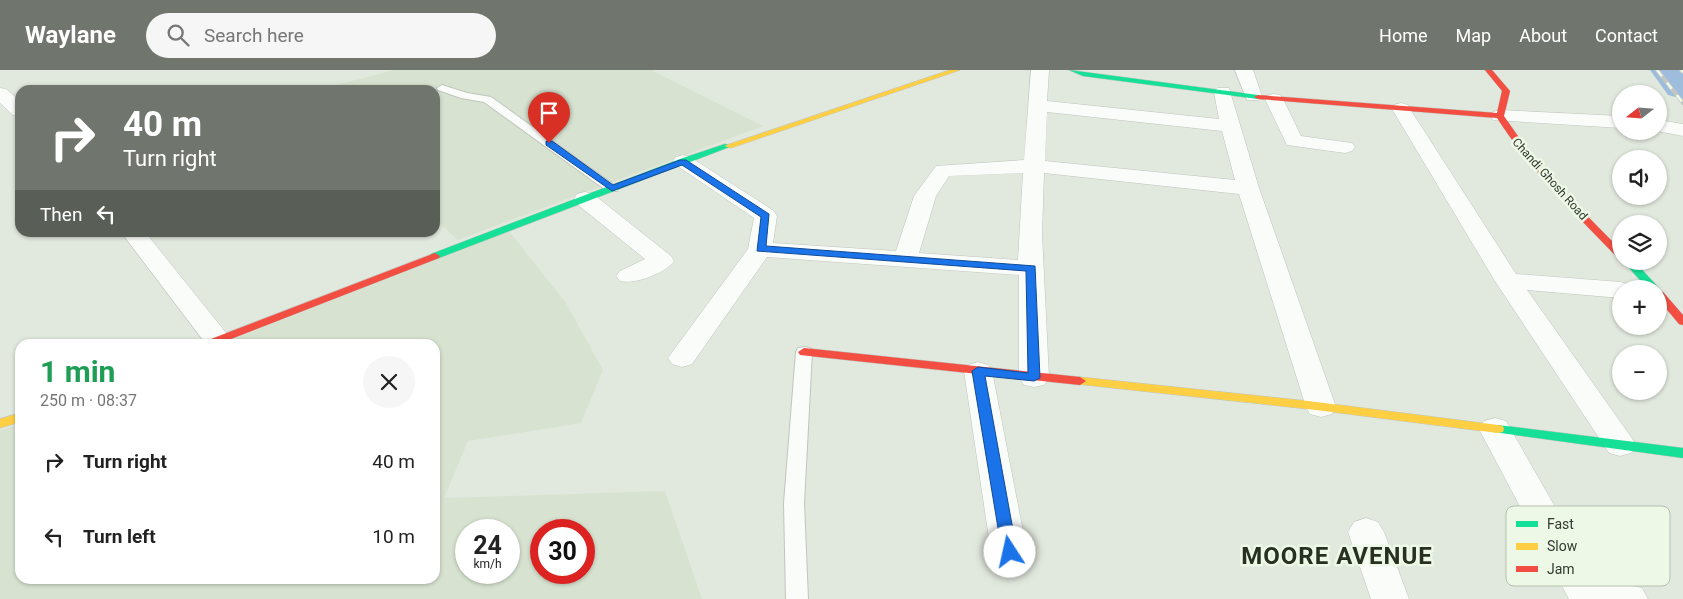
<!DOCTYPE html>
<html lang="en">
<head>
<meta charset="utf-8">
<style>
	body { margin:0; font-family:Roboto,sans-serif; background:#f6f6f6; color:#222; height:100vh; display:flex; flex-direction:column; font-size:19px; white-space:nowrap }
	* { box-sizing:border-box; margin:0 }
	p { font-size:16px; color:#767676 }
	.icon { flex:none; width:28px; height:28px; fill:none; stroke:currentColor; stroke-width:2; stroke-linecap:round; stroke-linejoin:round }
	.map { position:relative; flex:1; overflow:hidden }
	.drawer { position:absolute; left:15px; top:269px; width:425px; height:245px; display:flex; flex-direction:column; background:#fff; border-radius:15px; box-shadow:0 1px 4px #0004 }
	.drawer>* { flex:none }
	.guide { position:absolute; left:15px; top:15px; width:425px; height:152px; border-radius:15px; box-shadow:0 1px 4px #0004; background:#70766d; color:#fff; overflow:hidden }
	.needle { width:32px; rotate:253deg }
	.buttons { position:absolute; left:1612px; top:15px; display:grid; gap:10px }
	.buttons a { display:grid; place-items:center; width:55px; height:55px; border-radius:50%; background:#fff; box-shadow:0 1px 4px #0004; font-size:25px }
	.speed { position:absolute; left:455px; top:449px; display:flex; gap:10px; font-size:25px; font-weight:700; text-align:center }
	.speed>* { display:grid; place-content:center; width:65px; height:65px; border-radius:50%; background:#fff; box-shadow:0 1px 4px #0004; line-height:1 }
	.speed small { font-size:12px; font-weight:400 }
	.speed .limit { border:8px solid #d22; background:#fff; color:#111 }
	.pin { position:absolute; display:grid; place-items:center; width:42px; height:42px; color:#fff; margin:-51px -21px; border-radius:50% 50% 50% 0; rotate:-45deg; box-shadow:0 0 5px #0007 }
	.pin .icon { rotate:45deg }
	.me { position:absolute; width:55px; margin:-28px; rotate:350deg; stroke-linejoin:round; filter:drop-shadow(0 0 4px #0008) }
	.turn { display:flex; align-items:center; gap:18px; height:105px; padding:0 25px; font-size:22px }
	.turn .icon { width:65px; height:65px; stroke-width:2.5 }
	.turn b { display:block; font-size:35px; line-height:42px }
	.then { display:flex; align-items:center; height:48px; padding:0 25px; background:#0003; gap:10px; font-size:19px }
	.round { display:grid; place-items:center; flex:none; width:52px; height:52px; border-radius:26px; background:#f6f6f6 }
	.overview { display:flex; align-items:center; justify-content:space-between; height:85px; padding:0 25px }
	h1 { font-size:30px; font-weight:700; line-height:38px; color:#1e9e55 }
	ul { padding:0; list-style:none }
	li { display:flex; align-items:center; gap:15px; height:75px; padding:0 25px }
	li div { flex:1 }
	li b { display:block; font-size:19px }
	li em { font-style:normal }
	header { display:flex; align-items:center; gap:30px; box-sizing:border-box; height:70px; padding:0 25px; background:#70766d; color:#fff }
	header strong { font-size:24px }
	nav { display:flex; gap:28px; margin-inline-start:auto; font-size:18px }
	.search { width:350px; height:45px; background:#f6f6f6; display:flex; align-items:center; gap:12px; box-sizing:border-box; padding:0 18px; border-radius:28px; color:#767676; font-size:19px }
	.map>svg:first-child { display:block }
	.built { fill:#d7e3d0; fill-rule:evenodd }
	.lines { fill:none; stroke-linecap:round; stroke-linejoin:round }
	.river { fill:#9ebddc; fill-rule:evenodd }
	.lane-casing { stroke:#c0c5bd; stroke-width:2 }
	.street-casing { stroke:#c0c5bd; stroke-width:1 }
	.fast-casing { stroke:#c0c5bd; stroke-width:1 }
	.slow-casing { stroke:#c0c5bd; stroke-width:1 }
	.jam-casing { stroke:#c0c5bd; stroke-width:1 }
	.lane { fill:#fafcfa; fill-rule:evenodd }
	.street { fill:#fafcfa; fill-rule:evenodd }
	.fast { fill:#16e098; fill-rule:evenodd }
	.slow { fill:#ffcf43; fill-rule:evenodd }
	.jam { fill:#f24e42; fill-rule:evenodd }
	.rail-casing { stroke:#c4c6c3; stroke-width:4 }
	.rail { stroke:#edf9e6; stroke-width:2.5; stroke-dasharray:8; stroke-linecap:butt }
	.route { fill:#1a73e8; stroke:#114b97 }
	.labels { text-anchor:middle; stroke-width:5; stroke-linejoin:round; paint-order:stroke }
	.far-street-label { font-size:12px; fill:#333830; stroke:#edf9e6 }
	.near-district-label { font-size:24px; font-weight:bold; letter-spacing:1px; fill:#283022; stroke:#edf9e6 }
	.key { fill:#edf9e6; stroke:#b5bfaf; stroke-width:1 }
	.key-label { font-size:14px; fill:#333830 }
</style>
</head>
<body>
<header>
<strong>Waylane</strong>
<div class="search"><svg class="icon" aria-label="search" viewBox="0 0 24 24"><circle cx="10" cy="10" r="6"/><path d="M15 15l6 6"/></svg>Search here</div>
<nav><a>Home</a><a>Map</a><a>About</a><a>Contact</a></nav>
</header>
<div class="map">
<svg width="1683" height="529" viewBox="0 0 1683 529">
	<rect width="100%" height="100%" fill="#e1e8dd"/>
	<!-- built -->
	<g class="built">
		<polygon points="394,0 651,0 763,56 458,170 435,149 435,20 317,20"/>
		<path d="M509,161L566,233L603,300L581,353L468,371L444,428L665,421L702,529H0V361L20,353V509H435V274H221ZM466,460H509V502H466ZM541,460H584V502H541Z"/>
	</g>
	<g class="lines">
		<!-- river -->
		<polygon class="river" points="1650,0 1683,0 1683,29 1668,25"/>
		<defs>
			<g id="lane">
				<polygon points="442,15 467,23 491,27 618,118 617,121 607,121 484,32 461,28 438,20 437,18"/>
				<polygon points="804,277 810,278 812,282 804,433 808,529 786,529 784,433 796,282 798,278"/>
			</g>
			<g id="street">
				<path d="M1031,0H1049L1047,31L1219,49L1214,22L1217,18H1229L1259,118L1336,337L1332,344L1321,347L1310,344L1306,337L1239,124L1044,103L1042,164L1049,308L1044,315L1034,317L1024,315L1019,308V205L767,187L692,294L682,297L672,294L668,288L748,179L754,148L676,95L673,91L676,87L683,85L690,87L774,141L777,146L773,173L896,181L914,126L936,96L1024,90ZM1047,42L1222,61L1235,110L1045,91ZM1023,103L1018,190L919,183L936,126L949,106Z"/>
				<polygon points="1235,0 1253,0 1262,26 1259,30 1247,30"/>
				<polygon points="0,18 6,19 20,31 20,47 13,45 0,33"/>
				<polygon points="1274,24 1280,25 1283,29 1301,66 1352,73 1355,77 1352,81 1345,83 1287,75 1265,29 1268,25"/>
				<polygon points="1401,33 1408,35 1410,39 1516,204 1621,212 1630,215 1633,219 1621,219 1621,228 1527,220 1631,367 1636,375 1631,383 1620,386 1609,383 1495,211 1392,39 1394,35"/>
				<polygon points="1500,40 1621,46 1621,58 1493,50 1491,46 1493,42"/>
				<polygon points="1659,50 1683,54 1683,66 1657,61 1659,61"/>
				<path d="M585,122L593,124L671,186L674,191C666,203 634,215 620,211L616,206L620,201L645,189L577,134L574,129L577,124Z"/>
				<polygon points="121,162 145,162 227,264 231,270 228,274 206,274"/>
				<polygon points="978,292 988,295 992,301 1027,482 1022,492 1009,496 996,492 991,482 964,301 968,295"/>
				<polygon points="1495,348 1506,351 1595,507 1642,518 1648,529 1569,529 1479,359 1484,351"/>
				<polygon points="1366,448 1378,452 1384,462 1409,529 1371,529 1348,462 1354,452"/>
			</g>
			<g id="fast">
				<polygon points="1069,0 1258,25 1262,27 1258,29 1083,6"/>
				<polygon points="725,74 732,76 439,188 435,189 430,186 431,184 680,89"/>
				<polygon points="1623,191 1634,191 1658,217 1659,219 1659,220 1648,219"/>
				<polygon points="1498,355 1683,378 1683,388 1493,362 1492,359 1493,356"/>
			</g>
			<g id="slow">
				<polygon points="950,0 960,0 731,78 724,76"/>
				<polygon points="1080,307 1308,331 1498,355 1503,356 1504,359 1503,362 1498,363 1308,339 1076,314 1074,311 1076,308"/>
				<polygon points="20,343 20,352 0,358 0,349"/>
			</g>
			<g id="jam">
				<path d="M1485,0H1492L1510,21L1504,46C1537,96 1579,138 1621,180V188L1617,187C1574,143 1531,100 1497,48L1258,29L1254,27L1258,25L1497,43L1502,21Z"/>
				<polygon points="435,183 440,186 439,188 218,274 201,274 203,272"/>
				<polygon points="1659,221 1663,222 1683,245 1683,255 1679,254 1659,230"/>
				<polygon points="804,278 1080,307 1086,311 1080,315 800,285 798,282"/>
			</g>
		</defs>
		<!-- lane casing -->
		<use href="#lane" class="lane-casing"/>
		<!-- street casing -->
		<use href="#street" class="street-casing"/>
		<!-- fast casing -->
		<use href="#fast" class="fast-casing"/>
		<!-- slow casing -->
		<use href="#slow" class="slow-casing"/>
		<!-- jam casing -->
		<use href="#jam" class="jam-casing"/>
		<!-- lane -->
		<use href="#lane" class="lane"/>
		<!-- street -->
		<use href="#street" class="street"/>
		<!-- fast -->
		<use href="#fast" class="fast"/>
		<!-- slow -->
		<use href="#slow" class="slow"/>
		<!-- jam -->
		<use href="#jam" class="jam"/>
		<defs>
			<g id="rail">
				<polyline points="1657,0 1683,33"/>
				<polyline points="1681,0 1683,2"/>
			</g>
		</defs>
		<!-- rail casing -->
		<use href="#rail" class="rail-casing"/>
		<!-- rail -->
		<use href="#rail" class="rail"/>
	</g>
	<!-- route -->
	<polygon class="route" points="546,71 552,71 613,115 680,90 686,90 769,144 766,176 1035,196 1040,308 1034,311 985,306 1017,482 1015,486 1004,486 1002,482 972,301 978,297 1028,303 1026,201 757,181 761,147 682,95 612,121 546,75"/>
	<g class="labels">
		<!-- far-street labels -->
		<g class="far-street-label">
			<text transform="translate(1550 109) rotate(48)" y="4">Chandi Ghosh Road</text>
		</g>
		<!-- near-district labels -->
		<g class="near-district-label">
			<text x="1337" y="494">MOORE AVENUE</text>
		</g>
	</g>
	<!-- legend -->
	<rect x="1506" y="436" width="164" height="80" rx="8" class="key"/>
	<rect x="1516" y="451" width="22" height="6" fill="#16e098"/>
	<rect x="1516" y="473" width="22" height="7" fill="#ffcf43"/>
	<rect x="1516" y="496" width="22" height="6" fill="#f24e42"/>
	<g class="key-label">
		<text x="1547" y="459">Fast</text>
		<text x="1547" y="481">Slow</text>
		<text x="1547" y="504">Jam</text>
	</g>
</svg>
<div class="buttons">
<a><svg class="needle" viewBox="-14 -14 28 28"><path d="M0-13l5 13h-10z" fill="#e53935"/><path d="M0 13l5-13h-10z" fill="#767676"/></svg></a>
<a><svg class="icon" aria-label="sound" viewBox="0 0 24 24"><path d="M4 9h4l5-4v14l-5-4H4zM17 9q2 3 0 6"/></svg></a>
<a><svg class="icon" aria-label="layers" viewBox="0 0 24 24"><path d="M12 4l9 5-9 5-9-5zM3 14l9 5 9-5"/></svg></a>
<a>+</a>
<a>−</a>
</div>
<div class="speed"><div>24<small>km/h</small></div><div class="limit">30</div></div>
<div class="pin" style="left:549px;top:73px;background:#d93025"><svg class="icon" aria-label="arrive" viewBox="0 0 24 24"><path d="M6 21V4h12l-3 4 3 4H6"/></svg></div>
<svg class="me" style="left:1010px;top:482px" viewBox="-20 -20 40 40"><circle r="19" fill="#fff"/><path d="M0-13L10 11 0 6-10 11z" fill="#1a73e8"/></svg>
<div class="guide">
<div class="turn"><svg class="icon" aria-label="right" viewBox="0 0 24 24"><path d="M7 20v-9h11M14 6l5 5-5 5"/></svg><div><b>40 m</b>Turn right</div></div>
<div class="then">Then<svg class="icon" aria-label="left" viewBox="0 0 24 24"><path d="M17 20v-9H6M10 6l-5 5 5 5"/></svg></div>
</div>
<section class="drawer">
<div class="overview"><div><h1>1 min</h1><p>250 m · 08:37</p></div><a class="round"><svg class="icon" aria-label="close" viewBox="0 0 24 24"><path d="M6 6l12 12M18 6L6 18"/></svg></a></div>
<ul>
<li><svg class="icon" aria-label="right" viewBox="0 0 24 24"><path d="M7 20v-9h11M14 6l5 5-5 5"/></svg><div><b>Turn right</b></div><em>40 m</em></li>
<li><svg class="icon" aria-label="left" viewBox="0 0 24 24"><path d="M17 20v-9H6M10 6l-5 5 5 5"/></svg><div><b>Turn left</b></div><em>10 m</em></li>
</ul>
</section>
</div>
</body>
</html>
